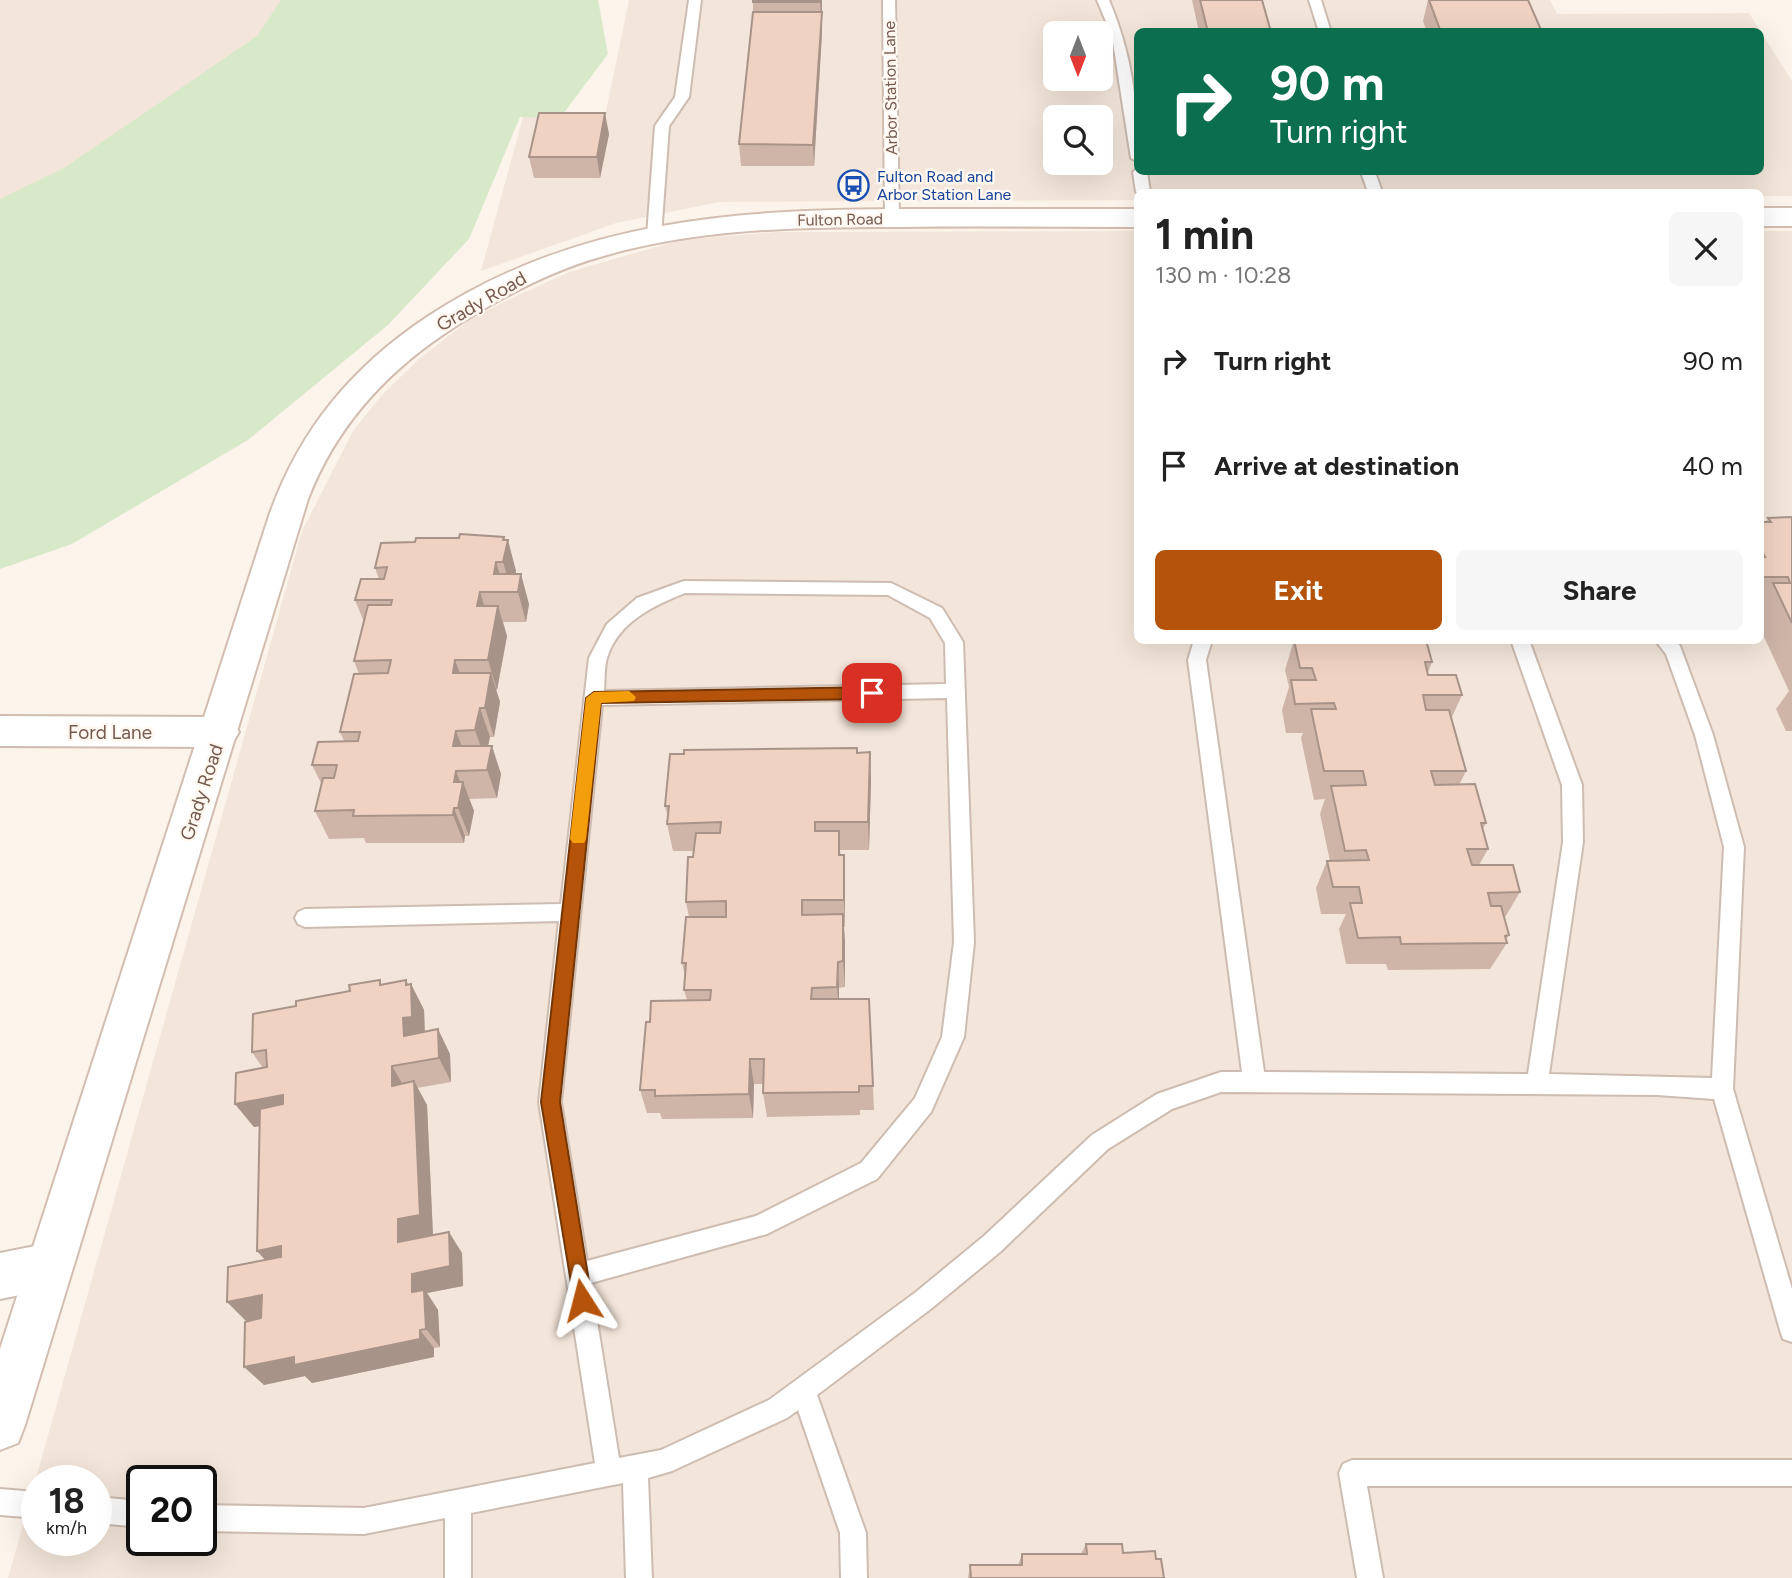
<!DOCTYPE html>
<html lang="en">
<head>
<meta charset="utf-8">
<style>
	body { margin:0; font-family:Figtree,sans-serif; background:#f6f6f6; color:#222; height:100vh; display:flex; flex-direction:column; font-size:26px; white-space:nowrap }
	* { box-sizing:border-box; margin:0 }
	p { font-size:23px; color:#767676 }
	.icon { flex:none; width:38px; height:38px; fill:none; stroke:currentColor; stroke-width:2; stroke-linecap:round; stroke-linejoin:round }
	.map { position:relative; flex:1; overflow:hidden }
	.sheet { position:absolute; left:1134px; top:189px; width:630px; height:455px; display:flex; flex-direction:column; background:#fff; border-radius:10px; box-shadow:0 7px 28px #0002 }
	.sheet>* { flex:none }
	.banner { position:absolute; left:1134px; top:28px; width:630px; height:147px; border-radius:10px; box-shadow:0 7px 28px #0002; background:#0b6e4f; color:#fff; overflow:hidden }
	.needle { width:46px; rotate:180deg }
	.tools { position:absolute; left:1043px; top:21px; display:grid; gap:14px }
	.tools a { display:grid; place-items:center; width:70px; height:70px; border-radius:10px; background:#fff; box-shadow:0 7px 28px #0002; font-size:35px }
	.speed { position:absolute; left:21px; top:1465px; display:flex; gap:14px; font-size:35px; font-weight:700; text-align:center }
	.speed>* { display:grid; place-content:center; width:91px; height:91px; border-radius:50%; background:#fff; box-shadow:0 7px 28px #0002; line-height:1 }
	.speed small { font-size:18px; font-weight:400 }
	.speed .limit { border:4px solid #111; border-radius:10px; background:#fff; color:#111 }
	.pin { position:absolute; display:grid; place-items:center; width:60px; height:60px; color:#fff; margin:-30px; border-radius:14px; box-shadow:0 4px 10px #0006 }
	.me { position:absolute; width:77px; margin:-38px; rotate:351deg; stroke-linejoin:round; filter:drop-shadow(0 0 5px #0008) }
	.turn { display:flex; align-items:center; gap:24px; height:147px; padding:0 21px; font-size:32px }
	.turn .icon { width:91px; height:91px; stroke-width:2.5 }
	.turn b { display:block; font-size:49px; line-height:60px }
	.round { display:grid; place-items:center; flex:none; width:74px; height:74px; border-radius:10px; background:#f6f6f6 }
	.headline { display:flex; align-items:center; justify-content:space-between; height:119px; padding:0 21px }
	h1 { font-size:42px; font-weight:700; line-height:52px }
	.primary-button { display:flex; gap:14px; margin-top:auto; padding:14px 21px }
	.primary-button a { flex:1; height:80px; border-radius:10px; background:#b45309; color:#fff; font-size:28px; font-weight:700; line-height:80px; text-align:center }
	.primary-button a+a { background:#f6f6f6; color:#222 }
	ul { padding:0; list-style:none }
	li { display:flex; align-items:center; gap:21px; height:105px; padding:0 21px }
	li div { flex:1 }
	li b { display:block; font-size:26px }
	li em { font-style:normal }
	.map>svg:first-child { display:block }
	.residential { fill:#f3e5d9; fill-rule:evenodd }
	.green { fill:#d8e9c9 }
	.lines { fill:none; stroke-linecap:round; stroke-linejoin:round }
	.lane-casing { stroke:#cebcb0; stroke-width:4 }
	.street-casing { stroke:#cebcb0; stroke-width:4 }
	.secondary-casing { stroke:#d3bdb0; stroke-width:4 }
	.lane { fill:#fff; fill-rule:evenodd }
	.street { fill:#fff; fill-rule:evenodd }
	.secondary { fill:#fff; fill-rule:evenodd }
	.wall { fill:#ceb5a8 }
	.shaded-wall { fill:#a89388 }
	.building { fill:#f0d2c3; stroke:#a89388; stroke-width:2 }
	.route { fill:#b45309; stroke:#753606; stroke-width:2 }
	.slow { fill:#f59e0b }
	.labels { text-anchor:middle; stroke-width:5; stroke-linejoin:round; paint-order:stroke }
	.far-street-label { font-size:16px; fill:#765a4e; stroke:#fef8f1 }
	.far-transit-label { font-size:16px; fill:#164399; stroke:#fef8f1; text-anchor:start }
	.street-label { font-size:19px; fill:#765a4e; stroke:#fef8f1 }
</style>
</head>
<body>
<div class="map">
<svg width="1792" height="1578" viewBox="0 0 1792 1578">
	<rect width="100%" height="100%" fill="#fcf4ea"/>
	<!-- residential -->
	<g class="residential">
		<polygon points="0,0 330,0 0,253"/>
		<path d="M629,0H1550L1557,14L1749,13L1792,81V196H1761L1760,192H1138L1137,200L719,202L616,223L481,271L523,117L605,116ZM1138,32H1760V172H1138ZM1055,33H1101V79H1055ZM1055,117H1101V163H1055Z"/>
		<path d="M1137,231L1138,640H1760L1761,231H1792V1578H8L302,531L353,431L381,396L420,358L472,318L518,295L572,271L681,240L776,232ZM37,1480H96V1540H37ZM142,1480H201V1540H142Z"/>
	</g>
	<!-- green -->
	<polygon class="green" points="281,0 598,0 608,54 560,118 520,117 469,239 388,325 248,440 72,544 0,569 0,199 64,168 257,36"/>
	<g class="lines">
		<defs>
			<g id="lane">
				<polygon points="689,0 701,0 689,97 669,126 661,236 654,240 647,236 655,126 675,97"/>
				<polygon points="883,0 895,0 899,218 892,222 885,218"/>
				<path d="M1097,0H1109C1132,55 1138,103 1138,162L1131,158L1112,36Z"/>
				<polygon points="1309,0 1321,0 1331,32 1319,32"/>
				<polygon points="1138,168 1138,172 1147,172 1150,192 1136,192 1133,172"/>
				<polygon points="1361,172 1375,172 1382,192 1368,192"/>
				<path d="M684,581L891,583L942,608L963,642L974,942L964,1037L931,1112L877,1179L767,1234L591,1283L619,1458L661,1450L769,1400L916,1292L984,1236L1092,1135L1157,1094L1221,1072H1242L1188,660L1194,640H1212L1206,660L1264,1072L1528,1074L1563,842L1562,785L1511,640H1529L1582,785L1583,842L1549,1074L1712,1078L1724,847L1695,735L1666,654L1655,640H1675L1680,646L1713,735L1744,847L1733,1089L1792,1289V1342L1783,1339L1780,1330L1714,1099L1657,1095L1221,1092L1172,1109L1108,1149L1000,1252L932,1308L817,1395L866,1533L867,1578H841L840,1533L798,1410L787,1418L672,1471L648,1478L652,1578H626L623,1483L471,1513V1578H445V1518L364,1534L201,1531V1505L364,1508L595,1463L539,1102L559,921L305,927L298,924L295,918L298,912L305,909L561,904L589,658L607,624L637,598ZM685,593L888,595L930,618L945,643L946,684L604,691C605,680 604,668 607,658C618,622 653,606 685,593ZM947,698L954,942L942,1037L915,1098L861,1163L756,1216L587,1261L561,1102L602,705Z"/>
				<polygon points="1352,1460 1792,1460 1792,1486 1367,1486 1383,1578 1357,1578 1339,1473 1343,1464"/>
				<polygon points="0,1489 37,1492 37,1518 0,1515"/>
				<polygon points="96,1497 142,1501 142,1527 96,1523"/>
			</g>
			<g id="street">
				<polygon points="0,716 220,717 233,722 239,732 233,742 220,747 0,746"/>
				<polygon points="50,1243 67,1250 73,1266 67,1282 50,1289 0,1299 0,1253"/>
			</g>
			<g id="secondary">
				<rect x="1760" y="208" width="32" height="18"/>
				<path d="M1138,209V227C1058,227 979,226 899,227C799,227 697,228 600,257C544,273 492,302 444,334C382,376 335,429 308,499L25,1425L18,1443L0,1450V1349L269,516C299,430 352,367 427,317C577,218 741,209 915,209C989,209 1063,209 1138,209Z"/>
			</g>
		</defs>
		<!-- lane casing -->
		<use href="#lane" class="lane-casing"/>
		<!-- street casing -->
		<use href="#street" class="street-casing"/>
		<!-- secondary casing -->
		<use href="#secondary" class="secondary-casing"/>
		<!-- lane -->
		<use href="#lane" class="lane"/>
		<!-- street -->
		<use href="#street" class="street"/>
		<!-- secondary -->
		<use href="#secondary" class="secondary"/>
	</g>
	<!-- wall -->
	<g class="wall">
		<polygon points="753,0 822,0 822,33 814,166 741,166 739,144 753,12"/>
		<polygon points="1192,0 1262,0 1271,32 1199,32"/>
		<polygon points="1428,0 1542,32 1427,32 1423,21"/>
		<polygon points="609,134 600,178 534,178 529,157"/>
		<polygon points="1443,172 1600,172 1599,174 1444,174"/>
		<polygon points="1792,517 1792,731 1786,731 1776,709 1789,691 1760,628 1760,522 1766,522 1768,518"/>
		<polygon points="504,537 516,571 515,574 529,604 526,622 503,622 507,636 497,690 496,690 500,702 494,737 490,737 488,746 501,774 497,798 469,799 474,811 469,836 465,836 464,843 366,843 364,838 329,839 315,811 321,783 312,765 344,741 340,732 359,674 354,661 364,622 355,600 379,579 375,568 415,542"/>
		<polygon points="1294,640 1432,662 1428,672 1428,675 1462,695 1451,719 1466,771 1459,785 1486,823 1483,829 1488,849 1479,865 1520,892 1504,919 1509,935 1506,940 1507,943 1490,969 1388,970 1386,964 1346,964 1339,929 1346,914 1321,914 1316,888 1327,861 1330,861 1320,814 1325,799 1314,800 1301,738 1303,733 1286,733 1282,710 1289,687 1285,670"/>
		<polygon points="870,752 871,781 869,850 840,850 845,882 845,927 844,927 845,987 839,988 839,999 869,999 874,1110 860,1110 860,1115 767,1117 763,1093 763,1084 754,1084 753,1118 662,1119 660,1113 647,1113 640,1090 650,1022 687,1000 684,990 685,976 682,963 689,917 686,902 694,851 673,851 667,824 668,818 665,806 857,753"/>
		<polygon points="406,980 408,985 411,984 424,1010 425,1032 450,1054 451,1082 417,1088 427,1105 433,1235 462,1253 463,1286 427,1293 438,1310 440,1347 434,1348 434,1357 312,1383 305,1376 264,1385 247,1321 265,1260 257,1251 260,1126 254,1127 235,1104 263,1068 252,1052 296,1006 382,985"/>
		<polygon points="1086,1544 1156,1559 1164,1578 968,1578 970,1565 1018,1565 1022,1554 1081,1554"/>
	</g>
	<!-- shaded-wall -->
	<g class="shaded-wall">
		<polygon points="820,0 822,0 822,33 814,166 813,145 821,21"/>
		<polygon points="605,113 609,134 600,178 597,157"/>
		<polygon points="504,537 506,546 508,540 516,571 512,592 503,562"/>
		<polygon points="496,562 505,592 494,574"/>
		<polygon points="521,574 529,604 526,622 518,592"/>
		<polygon points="480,592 489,622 477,606"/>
		<polygon points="498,606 507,636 497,690 488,660"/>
		<polygon points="455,660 466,690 453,673"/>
		<polygon points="491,673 500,702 494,737 485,708"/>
		<polygon points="480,708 490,737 485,759 475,730"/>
		<polygon points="456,731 467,760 453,746"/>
		<polygon points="492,746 501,774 497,798 487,770"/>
		<polygon points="870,752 871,781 869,850 868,822"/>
		<polygon points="456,771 462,787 463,782 474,811 469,836 458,808 454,782"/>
		<polygon points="454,808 465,836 464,843 453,815"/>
		<polygon points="844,855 845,882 845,927 844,900"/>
		<polygon points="843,914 845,941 845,987 843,961"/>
		<polygon points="838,962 839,988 839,1013 837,987"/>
		<polygon points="406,980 411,991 411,984 424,1010 425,1042 404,1036 403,1018"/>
		<polygon points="438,1029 450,1054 451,1082 439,1058"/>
		<polygon points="750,1059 754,1084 753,1118 749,1094"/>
		<polygon points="392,1066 406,1090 392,1086"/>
		<polygon points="414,1081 427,1105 433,1236 398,1242 398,1219"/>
		<polygon points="283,1095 300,1119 254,1127 235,1104"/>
		<polygon points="449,1232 462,1253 463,1286 427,1293 438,1310 440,1347 426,1329 412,1292 412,1274"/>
		<polygon points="281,1246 300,1267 276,1271 257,1251"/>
		<polygon points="262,1295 281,1315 247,1322 227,1302"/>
		<polygon points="420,1330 434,1348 434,1357 312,1383 305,1376 264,1385 244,1367"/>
	</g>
	<!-- building -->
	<g class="building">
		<rect x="753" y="0" width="67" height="2"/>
		<polygon points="1200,0 1262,0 1271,32 1208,32"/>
		<polygon points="1429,0 1528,0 1542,32 1441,32"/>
		<polygon points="753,12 822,12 813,145 739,144"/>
		<polygon points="539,113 605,113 597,157 529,157"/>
		<polygon points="1792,517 1792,623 1773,583 1790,583 1788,577 1760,577 1760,557 1765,557 1760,547 1760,522 1771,522 1768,518"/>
		<polygon points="460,534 504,537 503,540 508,540 503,562 496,562 494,574 521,574 518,592 480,592 477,606 498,606 488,660 455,660 453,673 491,673 485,708 480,708 475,730 456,731 453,746 492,746 487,770 456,771 454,782 463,782 458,808 454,808 453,815 353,816 354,810 315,811 323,778 334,778 337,765 312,765 318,742 358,741 360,732 340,732 354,674 388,673 391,660 354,661 368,605 391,605 392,600 355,600 361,579 384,579 387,567 375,568 381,543 415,542 416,538 459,538"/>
		<polygon points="1294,640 1426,640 1432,662 1425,662 1428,675 1456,675 1462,695 1423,695 1426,710 1449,710 1466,771 1431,771 1435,785 1475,784 1486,823 1481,823 1488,849 1467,849 1472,865 1513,865 1520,892 1488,893 1491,906 1501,906 1509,935 1505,936 1507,943 1401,944 1400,937 1358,938 1350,903 1362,903 1359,887 1333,887 1327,861 1369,860 1366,850 1345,851 1331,786 1366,785 1363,771 1324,771 1311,709 1336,709 1334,703 1295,704 1291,680 1316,680 1312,668 1300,668"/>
		<polygon points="857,748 857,753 870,752 868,822 815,822 815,831 839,831 839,855 844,855 844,900 802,900 802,915 843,914 843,961 838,962 837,987 812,988 811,999 869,999 873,1086 859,1086 859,1092 763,1093 764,1059 750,1059 749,1094 655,1096 655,1090 640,1090 646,1022 650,1022 651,1001 710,1000 711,990 684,990 686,963 682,963 686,917 726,917 726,901 686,902 688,857 693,857 696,833 720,833 721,822 667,824 669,806 665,806 670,754 684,754 684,750"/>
		<polygon points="380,980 380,985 406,980 406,985 411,984 412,1017 403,1018 404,1036 438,1029 439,1058 392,1066 392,1086 414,1081 420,1215 398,1219 398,1242 449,1232 450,1266 412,1274 412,1292 424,1290 426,1329 420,1330 420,1339 294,1365 294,1357 244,1367 245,1322 261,1318 262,1295 227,1302 228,1267 281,1257 281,1246 257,1251 260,1109 283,1104 283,1095 235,1104 236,1073 267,1067 266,1050 252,1052 253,1014 296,1006 296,1001 350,991 349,985"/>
		<polygon points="1086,1544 1122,1544 1123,1553 1155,1551 1156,1559 1161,1559 1164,1578 971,1578 970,1565 1022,1565 1022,1554 1087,1554"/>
	</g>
	<!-- route -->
	<polygon class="route" points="872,687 880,693 872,699 601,703 560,1102 592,1300 589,1307 582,1310 575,1307 541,1102 586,698 594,692"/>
	<!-- slow -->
	<polygon class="slow" points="629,691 636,697 634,701 601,703 586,839 584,843 573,843 570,839 586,698 594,692"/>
	<!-- icons -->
	<defs>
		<symbol id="bus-ring" viewBox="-11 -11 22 22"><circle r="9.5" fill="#fef8f1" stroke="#1a4fb4" stroke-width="1.5"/><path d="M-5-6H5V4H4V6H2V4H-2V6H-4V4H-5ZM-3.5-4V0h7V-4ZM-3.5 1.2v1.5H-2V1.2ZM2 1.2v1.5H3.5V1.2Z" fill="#1a4fb4"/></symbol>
	</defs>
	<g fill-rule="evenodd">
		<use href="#bus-ring" x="836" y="168" width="35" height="35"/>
	</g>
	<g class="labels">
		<!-- far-street labels -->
		<g class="far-street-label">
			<text transform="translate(890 88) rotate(-91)" y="6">Arbor Station Lane</text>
			<text transform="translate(840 219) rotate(-1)" y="6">Fulton Road</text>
		</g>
		<!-- far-transit labels -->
		<g class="far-transit-label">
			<text x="877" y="182">Fulton Road and<tspan x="877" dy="18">Arbor Station Lane</tspan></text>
		</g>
		<!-- street labels -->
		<g class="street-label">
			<text transform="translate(481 301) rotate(-30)" y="7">Grady Road</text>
			<text x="110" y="739">Ford Lane</text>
			<text transform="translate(201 792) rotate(-72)" y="7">Grady Road</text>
		</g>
	</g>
</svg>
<div class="tools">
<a><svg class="needle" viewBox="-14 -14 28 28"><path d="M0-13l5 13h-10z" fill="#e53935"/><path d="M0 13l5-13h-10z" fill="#767676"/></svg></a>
<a><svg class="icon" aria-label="search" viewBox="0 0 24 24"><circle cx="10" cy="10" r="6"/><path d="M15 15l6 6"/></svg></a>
</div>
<div class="speed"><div>18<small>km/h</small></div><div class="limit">20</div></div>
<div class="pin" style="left:872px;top:693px;background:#d93025"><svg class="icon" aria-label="arrive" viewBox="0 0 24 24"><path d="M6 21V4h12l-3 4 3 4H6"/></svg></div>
<svg class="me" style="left:582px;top:1300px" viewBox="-20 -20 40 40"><path d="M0-17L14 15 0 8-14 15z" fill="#b45309" stroke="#fff" stroke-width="4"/></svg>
<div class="banner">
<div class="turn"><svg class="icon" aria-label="right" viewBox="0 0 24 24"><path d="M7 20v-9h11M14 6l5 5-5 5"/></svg><div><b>90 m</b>Turn right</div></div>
</div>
<section class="sheet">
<div class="headline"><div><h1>1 min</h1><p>130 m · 10:28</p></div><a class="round"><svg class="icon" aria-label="close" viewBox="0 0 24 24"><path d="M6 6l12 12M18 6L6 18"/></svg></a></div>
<ul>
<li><svg class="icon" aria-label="right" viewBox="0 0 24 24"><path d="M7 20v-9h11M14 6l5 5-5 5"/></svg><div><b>Turn right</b></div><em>90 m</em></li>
<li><svg class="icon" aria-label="arrive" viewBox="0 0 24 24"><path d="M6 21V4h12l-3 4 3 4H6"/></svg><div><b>Arrive at destination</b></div><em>40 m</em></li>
</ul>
<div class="primary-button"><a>Exit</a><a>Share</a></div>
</section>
</div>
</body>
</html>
